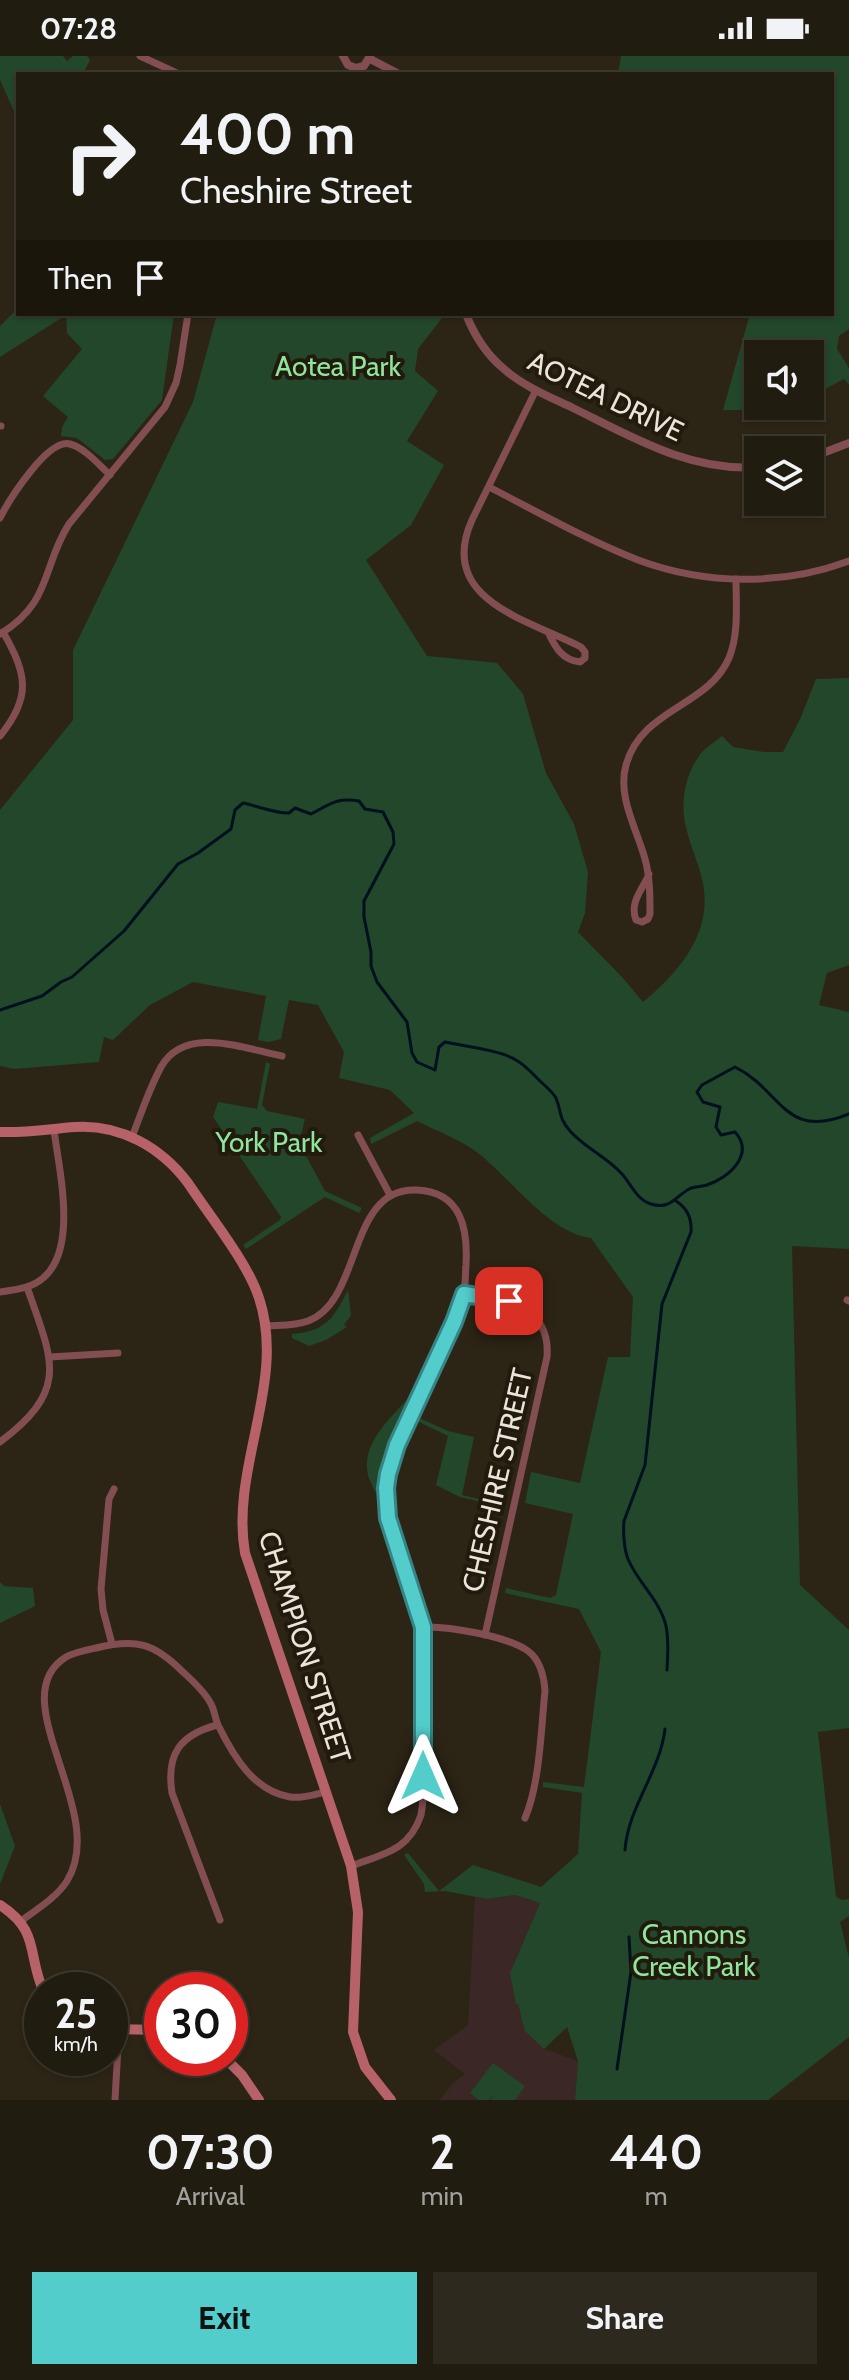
<!DOCTYPE html>
<html lang="en">
<head>
<meta charset="utf-8">
<style>
	body { margin:0; font-family:Cabin,sans-serif; background:#2d291e; color:#f1f3f6; height:100vh; display:flex; flex-direction:column; font-size:30px; white-space:nowrap }
	* { box-sizing:border-box; margin:0 }
	p { font-size:26px; color:#a2a19f }
	.icon { flex:none; width:44px; height:44px; fill:none; stroke:currentColor; stroke-width:2; stroke-linecap:round; stroke-linejoin:round }
	.map { position:relative; height:2044px; overflow:hidden }
	.side { display:flex; flex-direction:column; background:#211c10; flex:1 }
	.side>* { flex:none }
	.top-card { position:absolute; left:16px; top:16px; width:818px; height:244px; border-radius:0px; box-shadow:0 2px 6px #0004,0 0 0 2px #3e3a30; background:#211c10; color:#f1f3f6; overflow:hidden }
	.buttons { position:absolute; left:744px; top:284px; display:grid; gap:16px }
	.buttons a { display:grid; place-items:center; width:80px; height:80px; border-radius:0px; background:#211c10; box-shadow:0 2px 6px #0004,0 0 0 2px #3e3a30; font-size:40px }
	.speed { position:absolute; left:24px; top:1916px; display:flex; gap:16px; font-size:40px; font-weight:700; text-align:center }
	.speed>* { display:grid; place-content:center; width:104px; height:104px; border-radius:50%; background:#211c10; box-shadow:0 2px 6px #0004,0 0 0 2px #3e3a30; line-height:1 }
	.speed small { font-size:20px; font-weight:400 }
	.speed .limit { border:12px solid #d22; background:#fff; color:#111 }
	.pin { position:absolute; display:grid; place-items:center; width:68px; height:68px; color:#fff; margin:-34px; border-radius:16px; box-shadow:0 4px 12px #0006 }
	.me { position:absolute; width:88px; margin:-44px; rotate:0deg; stroke-linejoin:round; filter:drop-shadow(0 0 6px #0008) }
	.turn { display:flex; align-items:center; gap:28px; height:168px; padding:0 32px; font-size:36px }
	.turn .icon { width:104px; height:104px; stroke-width:2.5 }
	.turn b { display:block; font-size:56px; line-height:68px }
	.then { display:flex; align-items:center; height:76px; padding:0 32px; background:#0003; gap:16px; font-size:30px }
	.eta { display:flex; justify-content:space-evenly; align-items:center; height:136px; text-align:center }
	.eta b { font-size:48px; font-weight:800; line-height:56px }
	.button { display:flex; gap:16px; margin-top:auto; padding:16px 32px }
	.button a { flex:1; height:92px; border-radius:0px; background:#53cdcb; color:#111; font-size:32px; font-weight:800; line-height:92px; text-align:center }
	.button a+a { background:#2d291e; color:#f1f3f6 }
	.status { display:flex; justify-content:space-between; align-items:center; height:56px; padding:0 40px; background:#211c10; direction:ltr }
	.status svg { height:22px; fill:currentColor }
	.map>svg:first-child { display:block }
	.education { fill:#3b2725 }
	.green { fill:#22472a }
	.lines { fill:none; stroke-linecap:round; stroke-linejoin:round }
	.stream { stroke:#00101f; stroke-width:3 }
	.minor { stroke:#834e51; stroke-width:7 }
	.tertiary { stroke:#834e51; stroke-width:8 }
	.secondary { stroke:#b76268; stroke-width:10 }
	.route-casing { stroke:#368584; stroke-width:20 }
	.route { stroke:#53cdcb; stroke-width:14 }
	.labels { text-anchor:middle; stroke-width:8; stroke-linejoin:round; paint-order:stroke }
	.park-label { font-size:28px; fill:#8de59e; stroke:#221b0d }
	.street-label { font-size:28px; fill:#eae5db; stroke:#221b0d }
</style>
</head>
<body>
<div class="status"><b>07:28</b><svg viewBox="0 0 49 12"><path d="M0 12V9h3v3zM5 12V6h3v6zM10 12V3h3v9zM15 12V0h3v12zM26 1h20v11H26zM47 4h2v5h-2z"/></svg></div>
<div class="map">
<svg width="849" height="2044" viewBox="0 0 849 2044">
	<rect width="100%" height="100%" fill="#2c2516"/>
	<!-- education -->
	<polygon class="education" points="515,1839 540,1847 510,1917 518,1947 544,1993 578,2005 575,2044 440,2044 452,2028 465,2018 434,1994 468,1969 475,1841 487,1843"/>
	<!-- green -->
	<g class="green">
		<polygon points="0,0 63,0 67,5 73,0 87,0 90,4 83,18 18,18 18,64 0,24"/>
		<polygon points="621,0 849,0 849,273 839,280 837,293 849,312 849,329 844,323 810,341 810,298 758,298 758,350 783,350 772,354 723,354 750,258 832,258 832,18 618,18"/>
		<polygon points="18,252 18,258 174,258 162,344 113,403 105,404 77,382 61,380 62,371 68,361 43,340 82,293 67,277 66,259 0,301 0,270"/>
		<path d="M217,258H445L418,293L415,315L438,335L407,385L444,409L411,469L366,504L427,600L497,607L523,638L546,717L574,768L588,816L585,857L578,876L622,921L643,946C670,924 700,892 704,855C708,822 693,802 686,771C680,748 685,719 699,700C704,692 715,686 722,680L733,691L764,696H783L801,661L816,623L849,622V909L827,917L819,949L849,956V1193L792,1190L800,1529L849,1574V1672L818,1676L836,1841L842,1844L849,1843V1860L840,1866L849,1902V1981L768,2044H575L578,2005L567,1971L544,1993L525,1975L518,1948H516L510,1917L540,1847L515,1839L487,1843L445,1835L425,1836L424,1828L404,1799L408,1797L439,1835L473,1809L541,1831L578,1798L582,1737L543,1731V1726L584,1731L601,1596L579,1553L505,1537L506,1532L550,1542L556,1539L573,1458L525,1447L531,1416L580,1427L608,1301H630L633,1241L591,1182C550,1178 510,1122 478,1097C461,1084 437,1075 417,1065L371,1088L370,1082L414,1057L390,1034L339,1022L344,996L318,949L289,944L281,983L269,986L258,984L266,940L193,926L150,949L113,984L104,981L99,1006L14,1013L0,1010V754L73,664V594L193,346Z"/>
		<polygon points="266,1006 270,1008 262,1049 267,1055 305,1063 299,1087 325,1135 362,1152 359,1157 325,1141 246,1193 243,1189 280,1164 281,1161 213,1061 218,1046 257,1053"/>
		<path d="M348,1234L351,1259L344,1269L347,1271L326,1284L309,1290L292,1282V1278C325,1276 334,1262 348,1234Z"/>
		<path d="M409,1341L386,1394L382,1408L379,1443C375,1435 370,1427 368,1419C361,1387 390,1363 409,1341Z"/>
		<polygon points="419,1362 448,1375 474,1381 462,1439 505,1449 504,1451 460,1441 436,1429 448,1380 417,1365"/>
		<polygon points="0,1526 4,1530 33,1532 35,1550 0,1567"/>
		<polygon points="0,1748 15,1790 0,1828"/>
		<polygon points="493,2007 525,2030 515,2044 491,2044 494,2038 489,2044 479,2044 470,2037"/>
	</g>
	<g class="lines">
		<!-- stream -->
		<g class="stream">
			<path d="M0,954L42,940L61,926L72,921L124,875L178,808L198,797L231,773L235,754L243,747C258,750 273,757 289,757L295,752L311,758C330,748 337,741 359,745L365,753L383,756L393,776L394,788L364,845V861L371,896V910L377,926L407,966L412,997L417,1006L435,1014L439,991L445,986C464,990 500,994 516,1004C525,1009 532,1017 539,1024C545,1030 552,1035 556,1042C562,1057 558,1061 570,1075C585,1092 607,1101 622,1118C631,1128 637,1144 651,1148C670,1154 675,1141 689,1133C695,1130 701,1131 707,1129C729,1122 755,1098 735,1076L721,1079L716,1071L720,1051L703,1046L697,1036L702,1029L735,1011C782,1034 784,1085 849,1058"/>
			<path d="M667,1614C668,1599 669,1584 666,1570C660,1544 638,1527 628,1503C624,1493 623,1476 624,1465L645,1409L662,1248L691,1176C692,1163 687,1152 676,1145"/>
			<path d="M625,1794C628,1751 660,1716 665,1673"/>
			<polyline points="617,2013 631,1916 629,1881"/>
		</g>
		<!-- minor -->
		<g class="minor">
			<polyline points="140,0 179,18"/>
			<path d="M536,334L472,464C436,544 529,564 581,591L585,596V602L580,606C562,604 555,591 548,576"/>
			<polyline points="0,370 1,370"/>
			<path d="M489,431C538,456 587,484 638,504C705,529 782,530 849,505"/>
			<path d="M0,462C9,444 48,382 70,388C85,392 99,409 110,419"/>
			<path d="M0,578C52,547 42,510 69,468L165,351L176,327L180,309L188,258"/>
			<path d="M0,680C32,641 27,618 3,576"/>
			<path d="M649,818C643,833 629,846 636,864L642,866L648,863L650,858C650,840 650,821 645,803C637,773 617,741 626,709C642,652 708,651 729,602C739,578 736,548 736,523"/>
			<polyline points="358,1079 390,1139"/>
			<path d="M132,1081C141,1058 149,1033 161,1011C185,968 245,993 282,1000"/>
			<path d="M0,1236C12,1234 26,1233 36,1227C81,1202 59,1115 54,1074"/>
			<path d="M464,1238C504,1244 551,1248 547,1301L485,1579"/>
			<polyline points="847,1244 849,1245"/>
			<path d="M266,1270C280,1269 295,1270 308,1265C363,1245 347,1130 417,1134C462,1136 468,1174 466,1209C465,1219 466,1230 463,1240C459,1257 450,1274 442,1290C424,1330 400,1370 389,1413C375,1470 416,1516 423,1571C426,1596 423,1624 423,1650C423,1686 427,1724 421,1759C409,1795 383,1798 351,1810"/>
			<polyline points="50,1301 118,1297"/>
			<path d="M0,1386C71,1333 52,1304 27,1231"/>
			<path d="M423,1571C448,1570 507,1580 528,1595C540,1604 544,1620 545,1635C541,1673 540,1727 525,1762"/>
			<polyline points="112,1588 103,1554 101,1533 109,1443 114,1433"/>
			<path d="M217,1669C180,1679 166,1698 172,1737L220,1864"/>
			<path d="M21,1865C36,1854 57,1841 67,1825C110,1756 0,1642 66,1601C75,1596 86,1594 96,1592C136,1582 154,1587 183,1616C193,1625 205,1636 211,1648C215,1655 215,1664 219,1671C234,1701 254,1735 290,1741C302,1743 315,1738 326,1736"/>
			<polyline points="115,2044 119,1973"/>
		</g>
		<!-- tertiary -->
		<g class="tertiary">
			<polyline points="343,0 348,9 356,12 364,10 370,0"/>
			<polyline points="370,3 399,18"/>
			<path d="M466,258C474,279 486,298 504,313C523,330 550,341 573,352C632,381 690,416 758,411"/>
			<polyline points="810,402 849,387"/>
		</g>
		<!-- secondary -->
		<g class="secondary">
			<path d="M0,1076C26,1077 49,1073 75,1071C120,1068 161,1091 188,1127C209,1159 248,1207 259,1242C287,1326 230,1411 245,1497L351,1810L358,1856L353,1976L365,2011L391,2044"/>
			<path d="M0,1849C40,1875 27,1897 43,1934"/>
			<polyline points="110,1973 162,1974"/>
			<polyline points="225,2002 242,2019 259,2044"/>
		</g>
	</g>
	<g class="lines">
		<defs>
			<polyline id="route" points="423,1720 423,1571 388,1462 386,1432 388,1418 397,1389 454,1266 464,1238 509,1245"/>
		</defs>
		<!-- route casing -->
		<use href="#route" class="route-casing"/>
		<!-- route -->
		<use href="#route" class="route"/>
	</g>
	<g class="labels">
		<!-- park labels -->
		<g class="park-label">
			<text x="338" y="320">Aotea Park</text>
			<text x="269" y="1096">York Park</text>
			<text x="694" y="1888">Cannons<tspan x="694" dy="32">Creek Park</tspan></text>
		</g>
		<!-- street labels -->
		<g class="street-label">
			<text transform="translate(606 340) rotate(26)" y="10">AOTEA DRIVE</text>
			<text transform="translate(497 1424) rotate(-77)" y="10">CHESHIRE STREET</text>
			<text transform="translate(305 1591) rotate(72)" y="10">CHAMPION STREET</text>
		</g>
	</g>
</svg>
<div class="buttons">
<a><svg class="icon" aria-label="sound" viewBox="0 0 24 24"><path d="M4 9h4l5-4v14l-5-4H4zM17 9q2 3 0 6"/></svg></a>
<a><svg class="icon" aria-label="layers" viewBox="0 0 24 24"><path d="M12 4l9 5-9 5-9-5zM3 14l9 5 9-5"/></svg></a>
</div>
<div class="speed"><div>25<small>km/h</small></div><div class="limit">30</div></div>
<div class="pin" style="left:509px;top:1245px;background:#d93025"><svg class="icon" aria-label="arrive" viewBox="0 0 24 24"><path d="M6 21V4h12l-3 4 3 4H6"/></svg></div>
<svg class="me" style="left:423px;top:1720px" viewBox="-20 -20 40 40"><path d="M0-17L14 15 0 8-14 15z" fill="#53cdcb" stroke="#fff" stroke-width="4"/></svg>
<div class="top-card">
<div class="turn"><svg class="icon" aria-label="right" viewBox="0 0 24 24"><path d="M7 20v-9h11M14 6l5 5-5 5"/></svg><div><b>400 m</b>Cheshire Street</div></div>
<div class="then">Then<svg class="icon" aria-label="arrive" viewBox="0 0 24 24"><path d="M6 21V4h12l-3 4 3 4H6"/></svg></div>
</div>
</div>
<section class="side">
<div class="eta">
<div><b>07:30</b><p>Arrival</p></div>
<div><b>2</b><p>min</p></div>
<div><b>440</b><p>m</p></div>
</div>
<div class="button"><a>Exit</a><a>Share</a></div>
</section>
</body>
</html>
